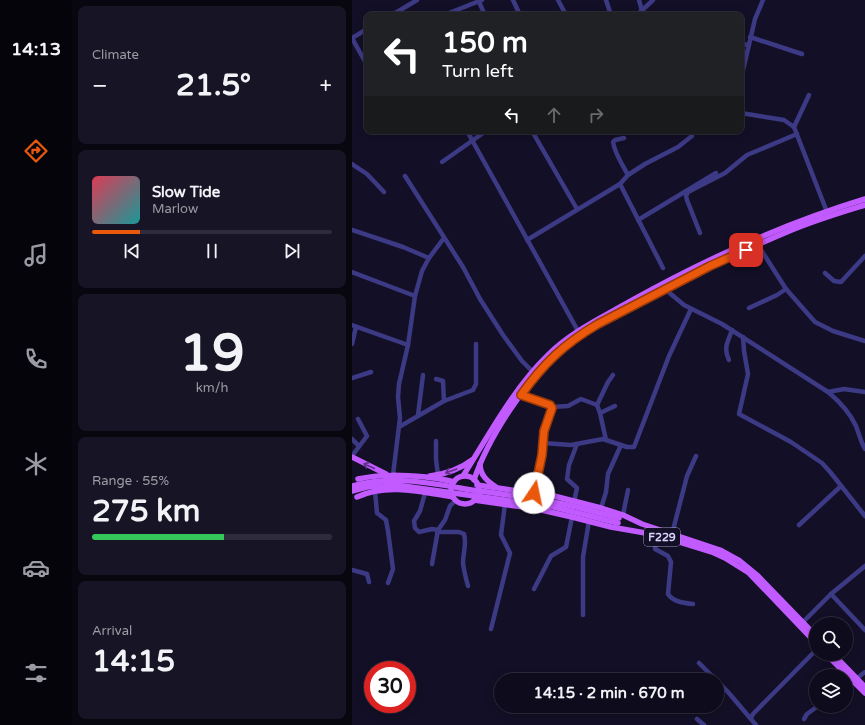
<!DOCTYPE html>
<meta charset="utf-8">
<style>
body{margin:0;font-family:"Varela Round",sans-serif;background:#171425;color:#f1f3f6;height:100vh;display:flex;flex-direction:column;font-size:15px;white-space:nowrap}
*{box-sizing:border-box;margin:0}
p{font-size:13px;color:#9b9ba3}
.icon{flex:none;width:22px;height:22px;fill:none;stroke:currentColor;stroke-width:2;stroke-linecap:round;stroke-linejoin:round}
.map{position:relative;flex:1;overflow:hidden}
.sheet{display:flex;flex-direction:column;gap:6px;padding:6px;background:#08060f;width:280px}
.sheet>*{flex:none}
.hud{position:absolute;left:12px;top:12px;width:380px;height:122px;border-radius:8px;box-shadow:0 2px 10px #0003,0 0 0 1px #2e2b3b;background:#202124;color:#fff;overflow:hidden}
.controls{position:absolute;left:457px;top:617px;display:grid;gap:8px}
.controls a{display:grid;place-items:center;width:44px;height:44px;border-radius:50%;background:#0e0b1c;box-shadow:0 2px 10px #0003,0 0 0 1px #2e2b3b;font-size:20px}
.speed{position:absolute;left:12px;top:661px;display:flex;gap:8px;font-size:20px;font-weight:700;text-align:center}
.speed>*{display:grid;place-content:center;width:52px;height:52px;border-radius:50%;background:#0e0b1c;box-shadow:0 2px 10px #0003,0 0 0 1px #2e2b3b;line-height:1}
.speed .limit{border:6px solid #d22;background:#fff;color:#111}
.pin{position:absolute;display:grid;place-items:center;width:34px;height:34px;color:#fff;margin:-17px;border-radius:8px;box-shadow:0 2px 6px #0006}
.me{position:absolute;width:44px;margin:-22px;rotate:11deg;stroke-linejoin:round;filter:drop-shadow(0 0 3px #0008)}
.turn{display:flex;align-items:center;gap:14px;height:84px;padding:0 12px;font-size:18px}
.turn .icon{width:52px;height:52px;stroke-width:2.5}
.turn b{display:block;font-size:28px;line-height:34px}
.lanes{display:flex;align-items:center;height:38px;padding:0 12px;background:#0003;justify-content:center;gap:20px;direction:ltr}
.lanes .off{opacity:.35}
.big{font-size:30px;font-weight:700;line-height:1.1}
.sheet .card{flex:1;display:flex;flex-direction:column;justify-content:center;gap:6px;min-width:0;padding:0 14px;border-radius:8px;background:#171425}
.sheet .dial{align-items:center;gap:0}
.dial b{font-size:52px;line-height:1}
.song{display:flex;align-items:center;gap:12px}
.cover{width:48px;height:48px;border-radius:6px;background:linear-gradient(135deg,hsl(350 70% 55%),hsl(180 70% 35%))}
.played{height:4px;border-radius:2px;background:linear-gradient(90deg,#ea580c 20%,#2e2b3b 20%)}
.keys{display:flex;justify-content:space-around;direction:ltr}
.heat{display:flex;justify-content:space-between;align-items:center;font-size:22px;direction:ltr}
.charge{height:6px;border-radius:3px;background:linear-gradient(90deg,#34c759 55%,#2e2b3b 0)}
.trip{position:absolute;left:142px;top:673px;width:230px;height:40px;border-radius:20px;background:#0e0b1c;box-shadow:0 2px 10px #0003,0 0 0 1px #2e2b3b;font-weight:700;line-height:40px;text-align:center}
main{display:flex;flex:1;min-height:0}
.menu{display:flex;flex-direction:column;width:72px;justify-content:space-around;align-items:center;background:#06040b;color:#9b9ba3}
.menu .icon{width:28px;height:28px}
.menu .current{color:#ea580c}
.menu b{font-size:18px;color:#f1f3f6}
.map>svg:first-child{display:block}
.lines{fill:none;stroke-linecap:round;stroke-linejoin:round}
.minor{stroke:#3d3a85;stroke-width:4.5}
.major{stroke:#c25bff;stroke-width:5.5}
.major-bridge{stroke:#c25bff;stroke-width:5.5}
.oneway{stroke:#623188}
.route-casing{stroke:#983908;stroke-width:10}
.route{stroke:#ea580c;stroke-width:7}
.labels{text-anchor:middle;stroke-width:4;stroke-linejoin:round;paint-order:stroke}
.shield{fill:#130f26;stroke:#9e99be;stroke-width:1}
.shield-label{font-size:11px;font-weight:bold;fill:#d9d4ff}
</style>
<main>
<nav class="menu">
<b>14:13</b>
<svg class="icon current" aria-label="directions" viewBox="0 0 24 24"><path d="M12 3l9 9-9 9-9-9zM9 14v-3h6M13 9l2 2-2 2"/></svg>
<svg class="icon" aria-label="music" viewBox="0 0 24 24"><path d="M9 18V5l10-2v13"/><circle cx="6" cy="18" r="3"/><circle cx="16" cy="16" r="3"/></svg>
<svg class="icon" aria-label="phone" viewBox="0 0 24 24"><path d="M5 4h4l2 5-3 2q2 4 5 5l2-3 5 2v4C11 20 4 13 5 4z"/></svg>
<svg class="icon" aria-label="climate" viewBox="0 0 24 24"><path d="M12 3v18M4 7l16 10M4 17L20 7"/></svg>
<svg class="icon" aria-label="car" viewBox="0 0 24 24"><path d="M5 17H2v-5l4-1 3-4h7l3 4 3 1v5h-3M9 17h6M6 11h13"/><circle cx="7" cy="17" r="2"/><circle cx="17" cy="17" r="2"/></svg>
<svg class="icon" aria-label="filters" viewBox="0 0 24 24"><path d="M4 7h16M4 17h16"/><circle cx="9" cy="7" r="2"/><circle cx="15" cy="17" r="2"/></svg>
</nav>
<section class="sheet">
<div class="card"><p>Climate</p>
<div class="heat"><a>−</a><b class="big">21.5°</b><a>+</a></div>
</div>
<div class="card">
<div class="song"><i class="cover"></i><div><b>Slow Tide</b><p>Marlow</p></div></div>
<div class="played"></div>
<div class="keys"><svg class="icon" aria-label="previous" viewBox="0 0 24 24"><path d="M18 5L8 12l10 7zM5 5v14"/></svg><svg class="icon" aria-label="pause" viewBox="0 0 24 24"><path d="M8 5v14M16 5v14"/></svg><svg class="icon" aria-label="next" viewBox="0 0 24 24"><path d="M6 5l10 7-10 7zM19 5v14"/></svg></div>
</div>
<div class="card dial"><b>19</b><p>km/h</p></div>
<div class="card"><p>Range · 55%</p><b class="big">275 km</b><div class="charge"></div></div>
<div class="card"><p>Arrival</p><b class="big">14:15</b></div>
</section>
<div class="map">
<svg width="513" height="725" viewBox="0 0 513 725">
<rect width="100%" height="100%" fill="#130f26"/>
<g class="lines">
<g class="minor">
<path d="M161 0 168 15"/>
<path d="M206 0 214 15"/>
<path d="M254 0 259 15"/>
<path d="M287 0 290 11"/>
<path d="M127 2 133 15"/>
<path d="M40 15 65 0"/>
<path d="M92 15 130 0"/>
<path d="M285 15 301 0"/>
<path d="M398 37 450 54"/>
<path d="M0 38 15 65"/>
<path d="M0 38 15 29"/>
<path d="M389 44 397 45"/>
<path d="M389 79 403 19 411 0"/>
<path d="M389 113 432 120 442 127 475 212"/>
<path d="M442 127 457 95"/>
<path d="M115 131 226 331"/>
<path d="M180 131 225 209"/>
<path d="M272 138 263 140 261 142C263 154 270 164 276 175"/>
<path d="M90 162 134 131"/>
<path d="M0 164 15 174 32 192"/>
<path d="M53 176 111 267 128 299 151 335 170 361 183 374"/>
<path d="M268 184 311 268"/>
<path d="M286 220 364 173"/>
<path d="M0 230 51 247 77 258"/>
<path d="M348 233 335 200 334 196 336 192 373 173 395 155 445 134"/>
<path d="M175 240 268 184 276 175 293 164 326 147 340 136"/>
<path d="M406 245 434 289 463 322 481 331 513 341"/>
<path d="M0 272 63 296"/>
<path d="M473 273 482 281 489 282 513 256"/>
<path d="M314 290 332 305 370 324 476 392C487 401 498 413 504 426 507 434 509 442 513 449"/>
<path d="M397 308 425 295 434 289"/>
<path d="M0 325 56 345"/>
<path d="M391 337 392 351 396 374 387 414 439 442 470 463 479 473 513 516"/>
<path d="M0 344 4 327"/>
<path d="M377 360C371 347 376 342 380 330"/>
<path d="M0 378 19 372"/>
<path d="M84 379 91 381 92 401"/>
<path d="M476 392 492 389 513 392"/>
<path d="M169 395 200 407 216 406 229 399 245 405 248 413 254 440"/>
<path d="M245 405 256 382 261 375"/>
<path d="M248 413 263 406"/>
<path d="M66 415 71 375"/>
<path d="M47 427 92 401 121 390 124 384V344"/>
<path d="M0 439 7 446"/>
<path d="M84 441V459L86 475"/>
<path d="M191 443 219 445 251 439 275 447H282L317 356 339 309"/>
<path d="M0 456 15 436 6 419"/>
<path d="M41 475 48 418 46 397 47 384 56 345 63 296 70 271 77 258 92 238"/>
<path d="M23 491 25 513 34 520 36 531 41 569 36 583"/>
<path d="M73 493 68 511 62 521 63 528 67 532 80 529 86 530"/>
<path d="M182 493 190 455 192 431 200 407"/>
<path d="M222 502 225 488 215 479 217 465 225 444"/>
<path d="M249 508 254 492 256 474 269 445"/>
<path d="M271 515 276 490"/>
<path d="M447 525 489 486"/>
<path d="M85 532H107L112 534C115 544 111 552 111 563 112 571 114 579 116 586"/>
<path d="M320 534 335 476 344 456"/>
<path d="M305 535 303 549 316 556 319 562 316 594C321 602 332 603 341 604"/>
<path d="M80 564 86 530 93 520 98 506 104 500"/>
<path d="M0 570 15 574 17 582"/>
<path d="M182 589 199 556 214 547 220 517"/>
<path d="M479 594 513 630"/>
<path d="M231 615V557L237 521"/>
<path d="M451 622 479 594 513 566"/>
<path d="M139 629 158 553 149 535 153 504"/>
<path d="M347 663 376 692 404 725"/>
<path d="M505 678 513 672"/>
<path d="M494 687 500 681"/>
<path d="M399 718 401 714 464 650"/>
<path d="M345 719 352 725"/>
<path d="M452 719 455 714 466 706"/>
</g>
<g class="major">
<path d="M0 457 34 474"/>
<path d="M128 464C128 475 135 481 144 487"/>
<path d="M78 476C94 474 107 470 120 460"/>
<path d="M111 476C137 435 161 389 196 355 219 332 249 318 277 302 352 260 431 224 513 199"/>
<circle cx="113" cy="490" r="14"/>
<path d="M6 479C29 474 50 475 74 477 83 478 93 479 102 482"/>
<path d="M122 480C136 438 173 382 206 352 218 341 232 332 246 323 309 292 370 259 435 232 460 221 487 213 513 205"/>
<path d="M125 485 202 496 249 508 271 515 290 524 368 550 388 561 405 575 464 636"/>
<path d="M5 497C35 483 70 492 101 497"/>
<path d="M122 500 185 509 220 517 259 527 305 535 360 552 373 558 397 573 464 643"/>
<path d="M474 654 513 693"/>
<path d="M481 654 513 687"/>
</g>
<g class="major-bridge">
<path d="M0 486C43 475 78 483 120 490 151 494 181 498 211 504 229 508 248 513 267 518"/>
<path d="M0 491 15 487 44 485 202 507 266 523"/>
</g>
</g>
<defs><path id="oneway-shaft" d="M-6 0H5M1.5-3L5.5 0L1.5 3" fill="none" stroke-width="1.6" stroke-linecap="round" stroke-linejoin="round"/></defs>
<g class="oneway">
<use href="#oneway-shaft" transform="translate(17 466) rotate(-156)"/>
<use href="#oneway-shaft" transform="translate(99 471) rotate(160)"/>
</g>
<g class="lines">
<g class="route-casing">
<path id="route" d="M182 493 190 455 192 431 200 408 198 405 169 395C192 363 212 344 246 324L358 266 394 250"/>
</g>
<use href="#route" class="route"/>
</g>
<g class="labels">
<rect class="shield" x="292" y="528" width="36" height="18" rx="3"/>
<g class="shield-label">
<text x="310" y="541">F229</text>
</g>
</g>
</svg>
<div class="controls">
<a><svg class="icon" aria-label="search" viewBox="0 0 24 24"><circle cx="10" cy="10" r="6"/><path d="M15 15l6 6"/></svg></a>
<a><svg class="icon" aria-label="layers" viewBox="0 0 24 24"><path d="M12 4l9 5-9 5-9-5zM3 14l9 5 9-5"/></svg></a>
</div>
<div class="speed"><div class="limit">30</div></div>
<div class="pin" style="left:394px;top:250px;background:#d93025"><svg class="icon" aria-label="arrive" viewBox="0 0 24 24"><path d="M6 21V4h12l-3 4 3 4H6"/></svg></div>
<svg class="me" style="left:182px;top:493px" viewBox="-20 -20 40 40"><circle r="19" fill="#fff"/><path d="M0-13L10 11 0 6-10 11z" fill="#ea580c"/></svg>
<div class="trip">14:15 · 2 min · 670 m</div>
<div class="hud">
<div class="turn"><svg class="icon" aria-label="left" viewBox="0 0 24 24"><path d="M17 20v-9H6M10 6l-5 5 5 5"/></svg><div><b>150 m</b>Turn left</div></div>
<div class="lanes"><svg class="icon" aria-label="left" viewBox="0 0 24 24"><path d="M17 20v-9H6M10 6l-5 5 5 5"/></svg><svg class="icon off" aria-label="ahead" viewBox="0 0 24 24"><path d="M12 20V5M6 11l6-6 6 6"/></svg><svg class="icon off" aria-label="right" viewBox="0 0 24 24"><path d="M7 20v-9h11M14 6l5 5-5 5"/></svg></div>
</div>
</div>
</main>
